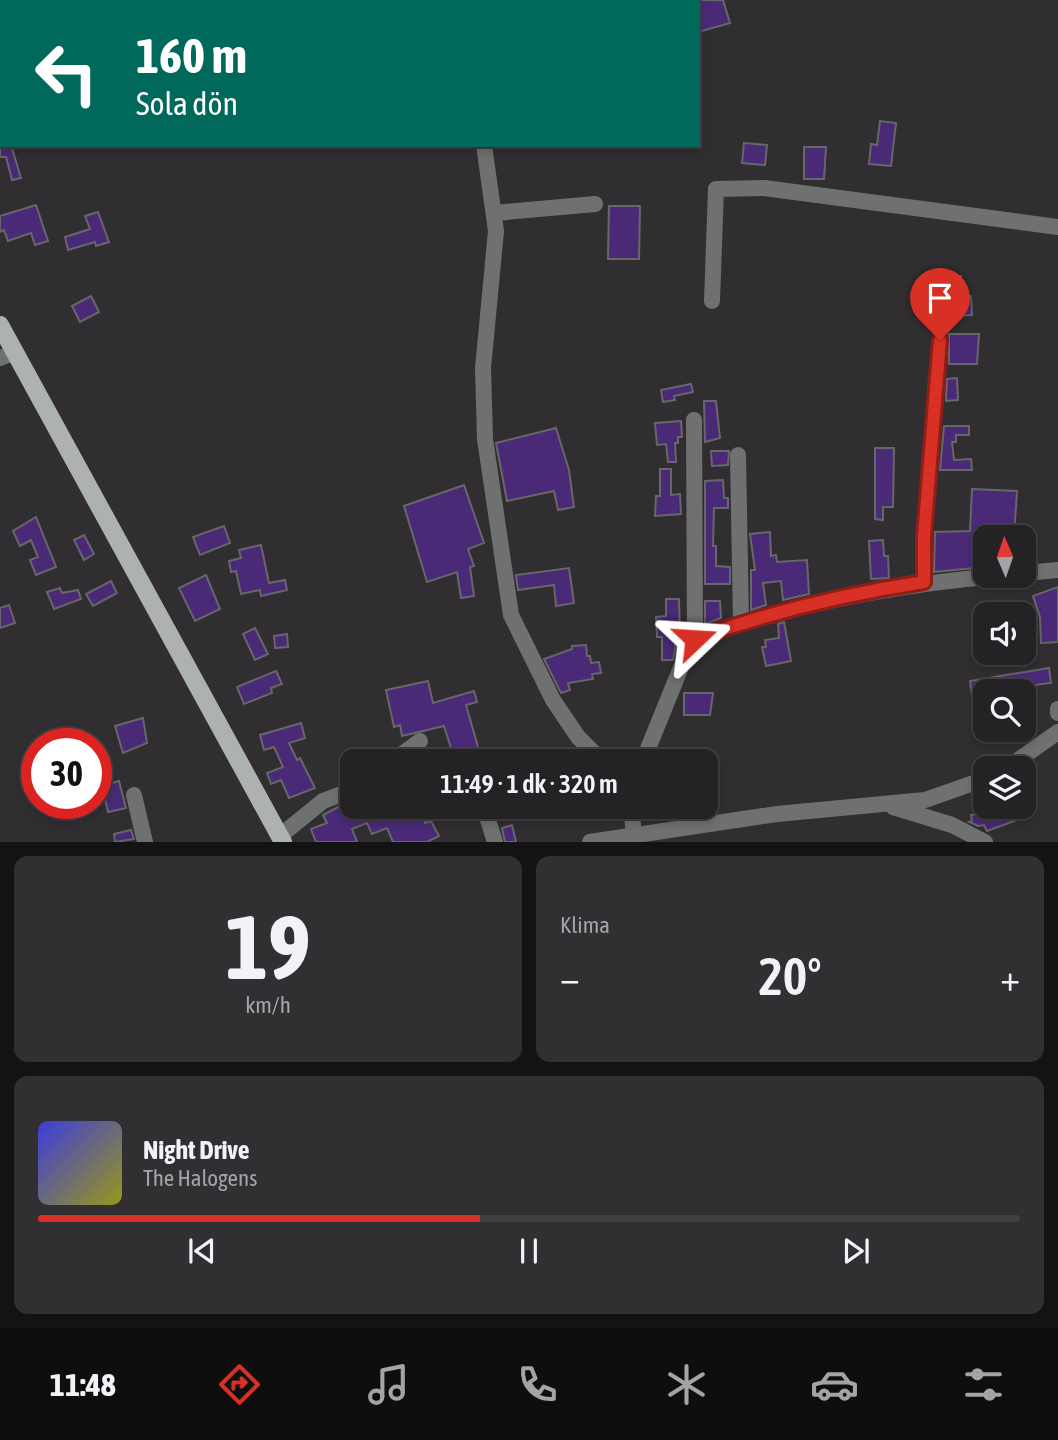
<!DOCTYPE html>
<html lang="tr">
<meta charset="utf-8">
<style>
body{margin:0;font-family:"Asap Condensed",sans-serif;background:#312f32;color:#f1f3f6;height:100vh;display:flex;flex-direction:column;font-size:26px;white-space:nowrap}
*{box-sizing:border-box;margin:0}
p{font-size:23px;color:#a3a4a7}
.icon{flex:none;width:38px;height:38px;fill:none;stroke:currentColor;stroke-width:2;stroke-linecap:round;stroke-linejoin:round}
.map{position:relative;height:842px;overflow:hidden}
.drawer{display:flex;flex-direction:column;gap:14px;padding:14px;background:#141314;flex:1}
.drawer>*{flex:none}
.top-card{position:absolute;left:0px;top:0px;width:700px;height:147px;box-shadow:0 4px 10px #0003,0 0 0 2px #423f42;background:#00695c;color:#fff;overflow:hidden}
.needle{width:46px;rotate:358deg}
.fabs{position:absolute;left:973px;top:525px;display:grid;gap:14px}
.fabs a{display:grid;place-items:center;width:63px;height:63px;border-radius:14px;background:#252225;box-shadow:0 4px 10px #0003,0 0 0 2px #423f42;font-size:35px}
.speed{position:absolute;left:21px;top:728px;display:flex;gap:14px;font-size:35px;font-weight:700;text-align:center}
.speed>*{display:grid;place-content:center;width:91px;height:91px;border-radius:50%;background:#252225;box-shadow:0 4px 10px #0003,0 0 0 2px #423f42;line-height:1}
.speed .limit{border:10px solid #d22;background:#fff;color:#111}
.pin{position:absolute;display:grid;place-items:center;width:60px;height:60px;color:#fff;margin:-72px -30px;border-radius:50% 50% 50% 0;rotate:-45deg;box-shadow:0 0 7px #0007}
.pin .icon{rotate:45deg}
.me{position:absolute;width:77px;margin:-38px;rotate:70deg;stroke-linejoin:round;filter:drop-shadow(0 0 5px #0008)}
.turn{display:flex;align-items:center;gap:24px;height:147px;padding:0 21px;font-size:32px}
.turn .icon{width:91px;height:91px;stroke-width:2.5}
.turn b{display:block;font-size:49px;line-height:60px}
.big{font-size:52px;font-weight:600;line-height:1.1}
.drawer .card{flex:1;display:flex;flex-direction:column;justify-content:center;gap:10px;min-width:0;padding:0 24px;border-radius:14px;background:#312f32}
.drawer .dial{align-items:center;gap:0}
.dial b{font-size:91px;line-height:1}
.song{display:flex;align-items:center;gap:21px}
.cover{width:84px;height:84px;border-radius:10px;background:linear-gradient(135deg,hsl(240 70% 55%),hsl(60 70% 35%))}
.played{height:7px;border-radius:4px;background:linear-gradient(90deg,#d93025 45%,#423f42 45%)}
.keys{display:flex;justify-content:space-around;direction:ltr}
.heat{display:flex;justify-content:space-between;align-items:center;font-size:38px;direction:ltr}
.drawer .tiles{flex:1;display:grid;gap:14px;grid-template-columns:1fr 1fr}
.card:last-child{grid-column:span 2}
.trip{position:absolute;left:340px;top:749px;width:378px;height:70px;border-radius:14px;background:#252225;box-shadow:0 4px 10px #0003,0 0 0 2px #423f42;font-weight:600;line-height:70px;text-align:center}
.menu{display:flex;height:112px;justify-content:space-around;align-items:center;background:#0f0e0f;color:#a3a4a7}
.menu .icon{width:49px;height:49px}
.menu .current{color:#d93025}
.menu b{font-size:32px;color:#f1f3f6}
.map>svg:first-child{display:block}
.building{fill:#4a2a77;stroke:#67666a;stroke-width:2}
.lines{fill:none;stroke-linecap:round;stroke-linejoin:round}
.minor{stroke:#6f7170;stroke-width:16}
.major{stroke:#aeb2af;stroke-width:18}
.route-casing{stroke:#8d1f18;stroke-width:18}
.route{stroke:#d93025;stroke-width:12}
</style>
<div class="map">
<svg width="1058" height="842" viewBox="0 0 1058 842">
<rect width="100%" height="100%" fill="#312e31"/>
<g class="building">
<path d="M698 0H723L730 23 698 32Z"/>
<path d="M880 121 896 123 891 166 869 164 871 144 877 145Z"/>
<path d="M744 143 767 145 765 165 742 163Z"/>
<path d="M11 145 21 178 12 180 6 157H0V147Z"/>
<path d="M804 147H826L824 179H804Z"/>
<path d="M36 205 48 241 35 245 31 233 8 241 4 230 0 232V216Z"/>
<path d="M609 206H640L639 259H608Z"/>
<path d="M98 212 109 242 96 246 95 242 68 250 65 237 90 229 85 216Z"/>
<path d="M942 276H961L962 296H971L972 315 944 316Z"/>
<path d="M91 296 99 312 80 322 72 306Z"/>
<path d="M949 334H979L977 364H949Z"/>
<path d="M957 378 958 400 946 401 947 379Z"/>
<path d="M691 384 693 392 674 396 675 400 663 402 661 390Z"/>
<path d="M704 401H716L720 438 705 442Z"/>
<path d="M681 421 682 437H678V443H675L676 462H668L666 444 657 445 655 423Z"/>
<path d="M944 426H969V435H956V442H952L954 460 971 459 972 470H940Z"/>
<path d="M556 428 569 470 574 507 558 510 554 491 507 501 496 443Z"/>
<path d="M875 448H894L893 507H883V520L875 519Z"/>
<path d="M711 451H729L728 465 712 466Z"/>
<path d="M660 469H671V495L680 494 681 514 655 516 656 496H660Z"/>
<path d="M723 480 724 498H728V508H714L713 546H716V566L730 567V584H705V481Z"/>
<path d="M464 485 484 543 468 549 474 566 470 567 474 596 461 598 457 572 427 582 404 506Z"/>
<path d="M972 489 1017 491 1014 537H985V567L934 572 935 532 970 531Z"/>
<path d="M36 517 56 567 36 575 30 560 38 557 31 540 20 546 13 531Z"/>
<path d="M224 526 230 543 200 555 193 537Z"/>
<path d="M770 532 771 556 776 555 777 562 807 560 809 594 783 600 781 581 763 583 766 605 751 610V570H755L750 534Z"/>
<path d="M84 535 94 554 84 560 74 540Z"/>
<path d="M883 540 884 556H888L889 578 871 579 869 541Z"/>
<path d="M261 545 269 583 285 580 287 590 261 596 260 590 241 594 236 571 231 572 229 561 241 558 239 550Z"/>
<path d="M569 568 574 603 556 606 554 585 518 590 516 575Z"/>
<path d="M206 575 220 609 195 621 179 588Z"/>
<path d="M111 581 117 593 93 606 86 594Z"/>
<path d="M1058 587V642L1041 643 1040 617 1033 596Z"/>
<path d="M60 588 62 593 78 590 81 599 54 609 47 592Z"/>
<path d="M666 599H679L680 636H677L673 660H662V637H657L656 617 666 616Z"/>
<path d="M705 601H720L721 618 705 624Z"/>
<path d="M9 605 15 623 0 628V608Z"/>
<path d="M784 622 791 661 766 666 762 647H766L765 640 779 638 778 624Z"/>
<path d="M255 628 268 654 255 660 243 634Z"/>
<path d="M287 634 288 647 275 648 274 636Z"/>
<path d="M586 645 587 656H590L591 663 599 662 601 673 592 674 593 679 568 683 570 690 561 693 544 659 572 649V646Z"/>
<path d="M1049 668 1051 683 985 691V701L973 703 970 681Z"/>
<path d="M276 671 282 684 271 688 272 693 244 704 237 687Z"/>
<path d="M428 681 433 703 474 691 477 702 466 705 482 761H455L444 726 402 736 400 725 394 727 386 690Z"/>
<path d="M684 693H713L710 715H684Z"/>
<path d="M143 718 147 743 123 753 115 726Z"/>
<path d="M301 723 305 738 289 743 297 760 300 758 315 788 289 798 281 780 271 784 267 773 283 767 274 747 264 750 260 735Z"/>
<path d="M119 781 126 808 108 812 102 786Z"/>
<path d="M340 806 344 815 349 813 350 816 373 807H426L425 823 431 821 439 836 427 842H393L387 828 372 834 367 823 352 829 357 842H316L311 829 327 823 323 815Z"/>
<path d="M1010 807H1021L1025 817 987 831 984 825 978 826 969 822 972 821 971 815 980 813 981 818Z"/>
<path d="M512 825 516 842H505L502 828Z"/>
<path d="M131 830 134 839 115 842 114 834Z"/>
</g>
<g class="lines">
<g class="minor">
<path d="M462 0V2"/>
<path d="M484 145 496 231 483 368 485 439 511 615 553 700 578 737 602 761"/>
<path d="M495 213 595 204"/>
<path d="M712 301 716 189 764 188 1058 227"/>
<path d="M0 358 15 352"/>
<path d="M738 455 741 622"/>
<path d="M1024 573 1058 570"/>
<path d="M924 582V536L940 340"/>
<path d="M695 638C794 604 893 585 997 576"/>
<path d="M1058 709V713"/>
<path d="M393 761 420 741"/>
<path d="M643 761 686 655 695 638 694 420"/>
<path d="M1007 768 1058 732"/>
<path d="M134 795 145 842"/>
<path d="M484 807 495 842"/>
<path d="M631 807 634 835"/>
<path d="M893 807 952 825 985 842"/>
<path d="M280 836 323 801 352 790"/>
<path d="M590 842 777 814 925 800 985 779"/>
</g>
<path class="major" d="M0 325 283 842"/>
</g>
<g class="lines">
<g class="route-casing">
<path id="route" d="M695 639C770 612 846 594 924 582V536L940 340"/>
</g>
<use href="#route" class="route"/>
</g>
</svg>
<div class="fabs">
<a><svg class="needle" viewBox="-14 -14 28 28"><path d="M0-13l5 13h-10z" fill="#e53935"/><path d="M0 13l5-13h-10z" fill="#a3a4a7"/></svg></a>
<a><svg class="icon" aria-label="sound" viewBox="0 0 24 24"><path d="M4 9h4l5-4v14l-5-4H4zM17 9q2 3 0 6"/></svg></a>
<a><svg class="icon" aria-label="search" viewBox="0 0 24 24"><circle cx="10" cy="10" r="6"/><path d="M15 15l6 6"/></svg></a>
<a><svg class="icon" aria-label="layers" viewBox="0 0 24 24"><path d="M12 4l9 5-9 5-9-5zM3 14l9 5 9-5"/></svg></a>
</div>
<div class="speed"><div class="limit">30</div></div>
<div class="pin" style="left:940px;top:340px;background:#d93025"><svg class="icon" aria-label="arrive" viewBox="0 0 24 24"><path d="M6 21V4h12l-3 4 3 4H6"/></svg></div>
<svg class="me" style="left:695px;top:639px" viewBox="-20 -20 40 40"><path d="M0-17L14 15 0 8-14 15z" fill="#d93025" stroke="#fff" stroke-width="4"/></svg>
<div class="trip">11:49 · 1 dk · 320 m</div>
<div class="top-card">
<div class="turn"><svg class="icon" aria-label="left" viewBox="0 0 24 24"><path d="M17 20v-9H6M10 6l-5 5 5 5"/></svg><div><b>160 m</b>Sola dön</div></div>
</div>
</div>
<section class="drawer">
<div class="tiles">
<div class="card dial"><b>19</b><p>km/h</p></div>
<div class="card"><p>Klima</p>
<div class="heat"><a>−</a><b class="big">20°</b><a>+</a></div>
</div>
<div class="card">
<div class="song"><i class="cover"></i><div><b>Night Drive</b><p>The Halogens</p></div></div>
<div class="played"></div>
<div class="keys"><svg class="icon" aria-label="previous" viewBox="0 0 24 24"><path d="M18 5L8 12l10 7zM5 5v14"/></svg><svg class="icon" aria-label="pause" viewBox="0 0 24 24"><path d="M8 5v14M16 5v14"/></svg><svg class="icon" aria-label="next" viewBox="0 0 24 24"><path d="M6 5l10 7-10 7zM19 5v14"/></svg></div>
</div>
</div>
</section>
<nav class="menu">
<b>11:48</b>
<svg class="icon current" aria-label="directions" viewBox="0 0 24 24"><path d="M12 3l9 9-9 9-9-9zM9 14v-3h6M13 9l2 2-2 2"/></svg>
<svg class="icon" aria-label="music" viewBox="0 0 24 24"><path d="M9 18V5l10-2v13"/><circle cx="6" cy="18" r="3"/><circle cx="16" cy="16" r="3"/></svg>
<svg class="icon" aria-label="phone" viewBox="0 0 24 24"><path d="M5 4h4l2 5-3 2q2 4 5 5l2-3 5 2v4C11 20 4 13 5 4z"/></svg>
<svg class="icon" aria-label="climate" viewBox="0 0 24 24"><path d="M12 3v18M4 7l16 10M4 17L20 7"/></svg>
<svg class="icon" aria-label="car" viewBox="0 0 24 24"><path d="M5 17H2v-5l4-1 3-4h7l3 4 3 1v5h-3M9 17h6M6 11h13"/><circle cx="7" cy="17" r="2"/><circle cx="17" cy="17" r="2"/></svg>
<svg class="icon" aria-label="filters" viewBox="0 0 24 24"><path d="M4 7h16M4 17h16"/><circle cx="9" cy="7" r="2"/><circle cx="15" cy="17" r="2"/></svg>
</nav>
